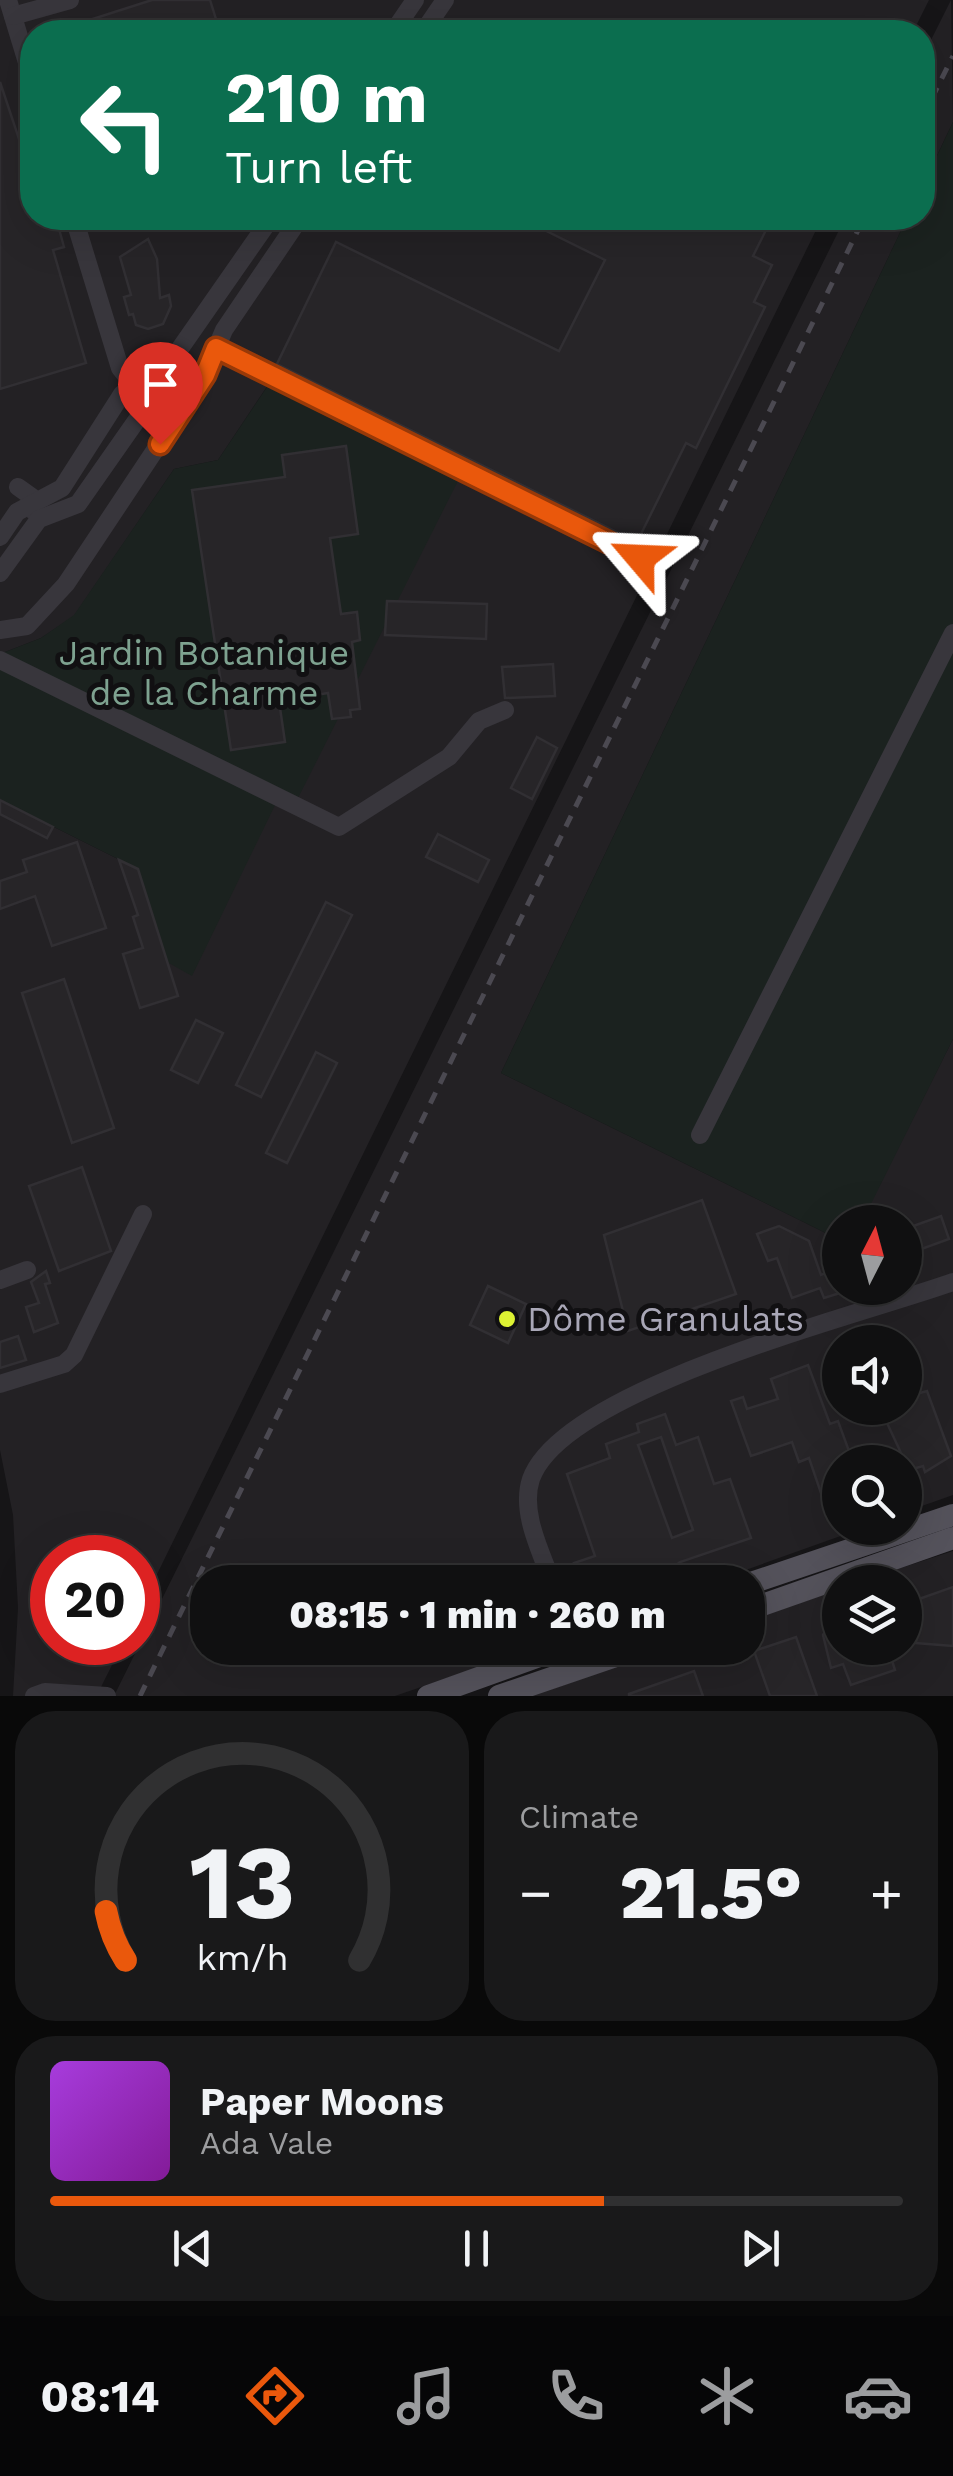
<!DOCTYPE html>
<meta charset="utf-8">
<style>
body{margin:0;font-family:"Work Sans",sans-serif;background:#19191a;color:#f1f3f6;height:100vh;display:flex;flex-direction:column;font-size:38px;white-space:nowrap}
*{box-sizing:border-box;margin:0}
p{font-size:32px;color:#9c9d9f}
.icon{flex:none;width:55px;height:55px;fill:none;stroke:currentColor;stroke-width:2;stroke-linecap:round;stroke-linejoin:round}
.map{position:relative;height:1696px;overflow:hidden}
.panel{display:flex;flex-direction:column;gap:15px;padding:15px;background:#090909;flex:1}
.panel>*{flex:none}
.top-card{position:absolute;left:20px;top:20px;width:915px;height:210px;border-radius:40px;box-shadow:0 10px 40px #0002,0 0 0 2px #303031;background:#0b6e4f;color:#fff;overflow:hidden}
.needle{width:65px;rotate:6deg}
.fabs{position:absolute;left:822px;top:1205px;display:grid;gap:20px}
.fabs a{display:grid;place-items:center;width:100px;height:100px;border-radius:50%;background:#101011;box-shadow:0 10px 40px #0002,0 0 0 2px #303031;font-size:50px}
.speed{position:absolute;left:30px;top:1535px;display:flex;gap:20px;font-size:50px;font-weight:700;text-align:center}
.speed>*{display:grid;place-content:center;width:130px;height:130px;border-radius:50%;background:#101011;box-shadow:0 10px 40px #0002,0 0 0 2px #303031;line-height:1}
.speed .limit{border:15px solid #d22;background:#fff;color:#111}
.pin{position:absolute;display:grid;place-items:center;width:85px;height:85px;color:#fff;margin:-102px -42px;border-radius:50% 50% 50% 0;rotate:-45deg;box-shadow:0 0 10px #0007}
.pin .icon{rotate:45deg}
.me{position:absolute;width:110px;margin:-55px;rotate:296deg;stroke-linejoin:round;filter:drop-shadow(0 0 8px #0008)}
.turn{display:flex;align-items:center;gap:35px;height:210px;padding:0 40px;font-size:45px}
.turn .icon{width:130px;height:130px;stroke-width:2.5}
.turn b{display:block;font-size:70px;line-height:85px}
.big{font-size:75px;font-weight:800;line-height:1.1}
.panel .tile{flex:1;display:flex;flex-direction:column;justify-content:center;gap:15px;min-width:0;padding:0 35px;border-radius:40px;background:#19191a}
.panel .dial{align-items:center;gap:0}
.dial svg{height:260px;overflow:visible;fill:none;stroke:#303031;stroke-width:7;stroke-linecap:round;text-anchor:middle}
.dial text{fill:#f1f3f6;stroke:none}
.song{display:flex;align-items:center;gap:30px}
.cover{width:120px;height:120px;border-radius:15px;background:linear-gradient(135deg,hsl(280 70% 55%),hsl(290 70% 35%))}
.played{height:10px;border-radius:5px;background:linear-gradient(90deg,#ea580c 65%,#303031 65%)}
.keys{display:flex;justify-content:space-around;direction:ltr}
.heat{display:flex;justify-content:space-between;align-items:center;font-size:55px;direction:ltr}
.panel .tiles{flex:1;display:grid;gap:15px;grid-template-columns:1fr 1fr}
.tile:last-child{grid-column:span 2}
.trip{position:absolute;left:190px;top:1565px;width:575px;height:100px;border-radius:40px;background:#101011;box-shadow:0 10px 40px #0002,0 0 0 2px #303031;font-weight:800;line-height:100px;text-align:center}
.tab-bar{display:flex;height:160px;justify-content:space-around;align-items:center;background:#060607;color:#9c9d9f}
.tab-bar .icon{width:70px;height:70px}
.tab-bar .current{color:#ea580c}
.tab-bar b{font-size:45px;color:#f1f3f6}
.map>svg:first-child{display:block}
.built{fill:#232124;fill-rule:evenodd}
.green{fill:#1b221f}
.building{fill:#272528;stroke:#312f33;stroke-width:2.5;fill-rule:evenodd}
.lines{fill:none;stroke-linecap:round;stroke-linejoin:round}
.minor{stroke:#38363c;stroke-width:18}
.major{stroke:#54525b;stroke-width:22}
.rail{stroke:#4b4951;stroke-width:5;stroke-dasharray:12 10;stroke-linecap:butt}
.route-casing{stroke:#983908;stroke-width:25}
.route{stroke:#ea580c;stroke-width:18}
.poi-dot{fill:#ddf233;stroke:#111012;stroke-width:4}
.labels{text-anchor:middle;stroke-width:10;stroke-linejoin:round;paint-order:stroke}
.park-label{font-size:35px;fill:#7ea290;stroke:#111012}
.poi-label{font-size:35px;fill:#a9a7b7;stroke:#111012;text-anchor:start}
</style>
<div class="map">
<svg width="953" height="1696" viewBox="0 0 953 1696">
<rect width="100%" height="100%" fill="#161517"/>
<g class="built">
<path d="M0 0H929L913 32H32V218H822L138 1613V1558H52V1642L123 1643 98 1693 34 1696H13L18 1608 13 1515 0 1450V800L138 869 167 962 268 385 218 460 174 469 74 616 41 638 0 654Z"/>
<path d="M951 0 953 122 923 185 922 58Z"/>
<path d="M845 218H907L501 1073 840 1240V1288H905V1222H861L953 1039V1495L905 1512V1462H840V1528H863L712 1582H208V1648H534L395 1696H114ZM840 1342H905V1408H840Z"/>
<path d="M953 1551V1696H532L670 1648H748V1621L840 1589V1648H905V1582H858Z"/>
</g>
<g class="green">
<path d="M953 122V1039L867 1212 861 1222H840V1240L501 1073 907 218H922L923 185Z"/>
<path d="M269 384 459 479 294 806 278 799 192 976 167 962 138 869 0 800V654L41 638 74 615 174 469 218 460Z"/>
</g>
<g class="building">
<path d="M152 0H210L220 32H52Z"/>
<path d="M0 82 29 169 32 167V218H56L64 247 53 250 86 363 0 389Z"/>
<path d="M520 218H772L753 256 772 265 754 302 765 307 696 448 686 443 637 542 277 364 336 242 559 351 605 260Z"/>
<path d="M148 239 157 259 160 298 169 295 171 306 163 324 148 329 136 325 133 314 129 315 124 297 131 295 120 257Z"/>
<path d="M346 446 358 534 330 538 341 614 357 612 360 640 352 642 360 709 350 710 351 717 332 719 328 693 279 701 285 742 231 750 192 490 285 477 282 455Z"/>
<path d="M387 601 487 604 486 639 385 635Z"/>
<path d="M553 664 555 696 505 698 502 667Z"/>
<path d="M537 737 557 748 532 799 511 788Z"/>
<path d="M0 800 53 827 47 838 0 814Z"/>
<path d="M438 834 489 860 478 882 426 857Z"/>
<path d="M77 842 106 928 52 946 35 896 0 909V881L27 872 23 860Z"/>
<path d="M119 860 138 869 178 996 140 1008 123 954 143 948 133 917 138 915Z"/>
<path d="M326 902 352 915 261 1097 236 1085Z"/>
<path d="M64 979 114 1128 72 1143 22 993Z"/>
<path d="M196 1020 223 1033 198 1083 171 1070Z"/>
<path d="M316 1052 337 1063 287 1163 266 1153Z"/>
<path d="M82 1167 111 1251 59 1271 29 1186Z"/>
<path d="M702 1200 736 1294 628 1331 604 1235Z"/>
<path d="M941 1216 949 1239 905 1255V1229Z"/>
<path d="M779 1226 809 1241 821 1275 840 1268V1293L824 1298 820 1288 792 1298 777 1258 768 1261 757 1234Z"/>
<path d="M46 1271 50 1283 45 1284 58 1323 34 1332 26 1307 39 1303 31 1282Z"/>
<path d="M488 1286 526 1304 508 1343 470 1325Z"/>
<path d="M18 1336 26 1360 0 1368V1342Z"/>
<path d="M905 1357 920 1393 927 1391 951 1456 925 1472 923 1466 909 1470 880 1408H905Z"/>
<path d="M808 1365 830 1424 838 1421 853 1462H840V1493L823 1499 809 1458 799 1462 792 1442 751 1456 731 1401 743 1397 747 1409 778 1399 771 1379Z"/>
<path d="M665 1414 676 1445 698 1437 714 1484 730 1479 751 1538 680 1562 667 1572 627 1582H581L574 1563 595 1556 567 1474 610 1458 606 1444 639 1432 637 1424ZM661 1437 693 1530 672 1538 638 1445Z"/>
<path d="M953 1587V1646L916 1643 919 1599Z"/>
<path d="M840 1621V1648H888L895 1670 851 1685 843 1664 831 1668 823 1635 829 1625Z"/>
<path d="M796 1637 817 1696H770L754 1651Z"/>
<path d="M694 1671 703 1696H629V1694Z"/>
</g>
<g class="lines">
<g class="minor">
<path d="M8 0 32 79"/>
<path d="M13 16 70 0"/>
<path d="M393 32 415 0"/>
<path d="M423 32 445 0"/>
<path d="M74 218 120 368 133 384"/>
<path d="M216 348 640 558"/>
<path d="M18 487 32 497V510"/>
<path d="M0 537 17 512 62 488 122 394 179 350 271 218"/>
<path d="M0 573 39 519 78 504 162 384 178 354"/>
<path d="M0 630 27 626 66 584 205 375 224 330 300 218"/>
<path d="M0 660 339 827 449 757 479 721 505 710"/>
<path d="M700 1135 953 633"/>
<path d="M0 1280 27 1270"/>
<path d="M0 1384 64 1364 74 1355 143 1214"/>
<path d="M552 1582C541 1552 520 1512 531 1479 563 1388 861 1315 953 1282"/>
<path d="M34 1696 45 1692 107 1696"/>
</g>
<g class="major">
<path d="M748 1584 953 1515"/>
<path d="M748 1610 953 1538"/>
<path d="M428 1696 562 1648"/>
<path d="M499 1696 639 1648"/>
</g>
<g class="rail">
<path d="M922 118 953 56"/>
<path d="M140 1696 864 218"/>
</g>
</g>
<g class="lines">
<g class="route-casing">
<path id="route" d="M160 444 205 375 216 348 640 558"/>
</g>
<use href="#route" class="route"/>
</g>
<circle class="poi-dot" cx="507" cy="1319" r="10"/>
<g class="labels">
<g class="park-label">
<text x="204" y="665">Jardin Botanique<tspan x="204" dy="40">de la Charme</tspan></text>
</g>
<g class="poi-label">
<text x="527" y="1331">Dôme Granulats</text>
</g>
</g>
</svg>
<div class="fabs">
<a><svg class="needle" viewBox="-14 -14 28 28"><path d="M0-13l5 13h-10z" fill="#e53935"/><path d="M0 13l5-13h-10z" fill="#9c9d9f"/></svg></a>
<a><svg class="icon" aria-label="sound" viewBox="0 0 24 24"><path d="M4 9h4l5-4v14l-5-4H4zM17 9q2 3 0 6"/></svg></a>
<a><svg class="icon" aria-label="search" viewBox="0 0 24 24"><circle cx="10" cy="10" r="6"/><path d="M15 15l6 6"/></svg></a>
<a><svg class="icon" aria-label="layers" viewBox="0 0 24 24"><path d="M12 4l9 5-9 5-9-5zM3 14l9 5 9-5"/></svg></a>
</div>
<div class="speed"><div class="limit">20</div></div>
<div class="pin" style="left:160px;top:444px;background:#d93025"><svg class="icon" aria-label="arrive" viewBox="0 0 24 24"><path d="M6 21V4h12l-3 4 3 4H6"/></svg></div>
<svg class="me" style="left:640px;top:558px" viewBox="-20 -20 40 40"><path d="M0-17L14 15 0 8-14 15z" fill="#ea580c" stroke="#fff" stroke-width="4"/></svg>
<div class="trip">08:15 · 1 min · 260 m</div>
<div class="top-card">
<div class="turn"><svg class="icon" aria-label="left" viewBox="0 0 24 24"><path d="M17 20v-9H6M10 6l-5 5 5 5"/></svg><div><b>210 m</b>Turn left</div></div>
</div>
</div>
<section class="panel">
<div class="tiles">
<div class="tile dial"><svg viewBox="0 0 100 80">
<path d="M14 69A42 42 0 1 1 86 69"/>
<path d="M14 69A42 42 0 0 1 8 54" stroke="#ea580c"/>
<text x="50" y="56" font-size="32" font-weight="700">13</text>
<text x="50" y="72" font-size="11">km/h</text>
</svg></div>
<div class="tile"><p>Climate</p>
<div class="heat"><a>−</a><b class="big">21.5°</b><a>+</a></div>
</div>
<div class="tile">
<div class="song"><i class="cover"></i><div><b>Paper Moons</b><p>Ada Vale</p></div></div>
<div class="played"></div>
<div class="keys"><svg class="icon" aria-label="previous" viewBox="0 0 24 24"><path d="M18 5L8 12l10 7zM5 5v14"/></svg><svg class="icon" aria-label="pause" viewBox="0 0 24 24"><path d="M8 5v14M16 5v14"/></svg><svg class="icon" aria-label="next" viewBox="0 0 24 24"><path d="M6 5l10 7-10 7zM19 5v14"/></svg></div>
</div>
</div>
</section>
<nav class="tab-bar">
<b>08:14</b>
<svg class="icon current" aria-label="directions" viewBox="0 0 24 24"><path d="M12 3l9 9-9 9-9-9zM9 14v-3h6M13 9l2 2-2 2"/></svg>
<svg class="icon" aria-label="music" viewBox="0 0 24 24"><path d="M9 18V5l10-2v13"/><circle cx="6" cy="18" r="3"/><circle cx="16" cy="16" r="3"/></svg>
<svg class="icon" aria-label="phone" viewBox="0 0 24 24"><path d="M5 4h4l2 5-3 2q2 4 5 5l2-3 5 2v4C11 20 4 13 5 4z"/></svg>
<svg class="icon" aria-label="climate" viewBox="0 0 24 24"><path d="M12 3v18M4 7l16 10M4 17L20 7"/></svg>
<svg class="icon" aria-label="car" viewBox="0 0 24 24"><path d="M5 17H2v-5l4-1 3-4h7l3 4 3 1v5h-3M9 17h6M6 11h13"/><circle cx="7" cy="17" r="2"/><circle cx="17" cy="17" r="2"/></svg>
</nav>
